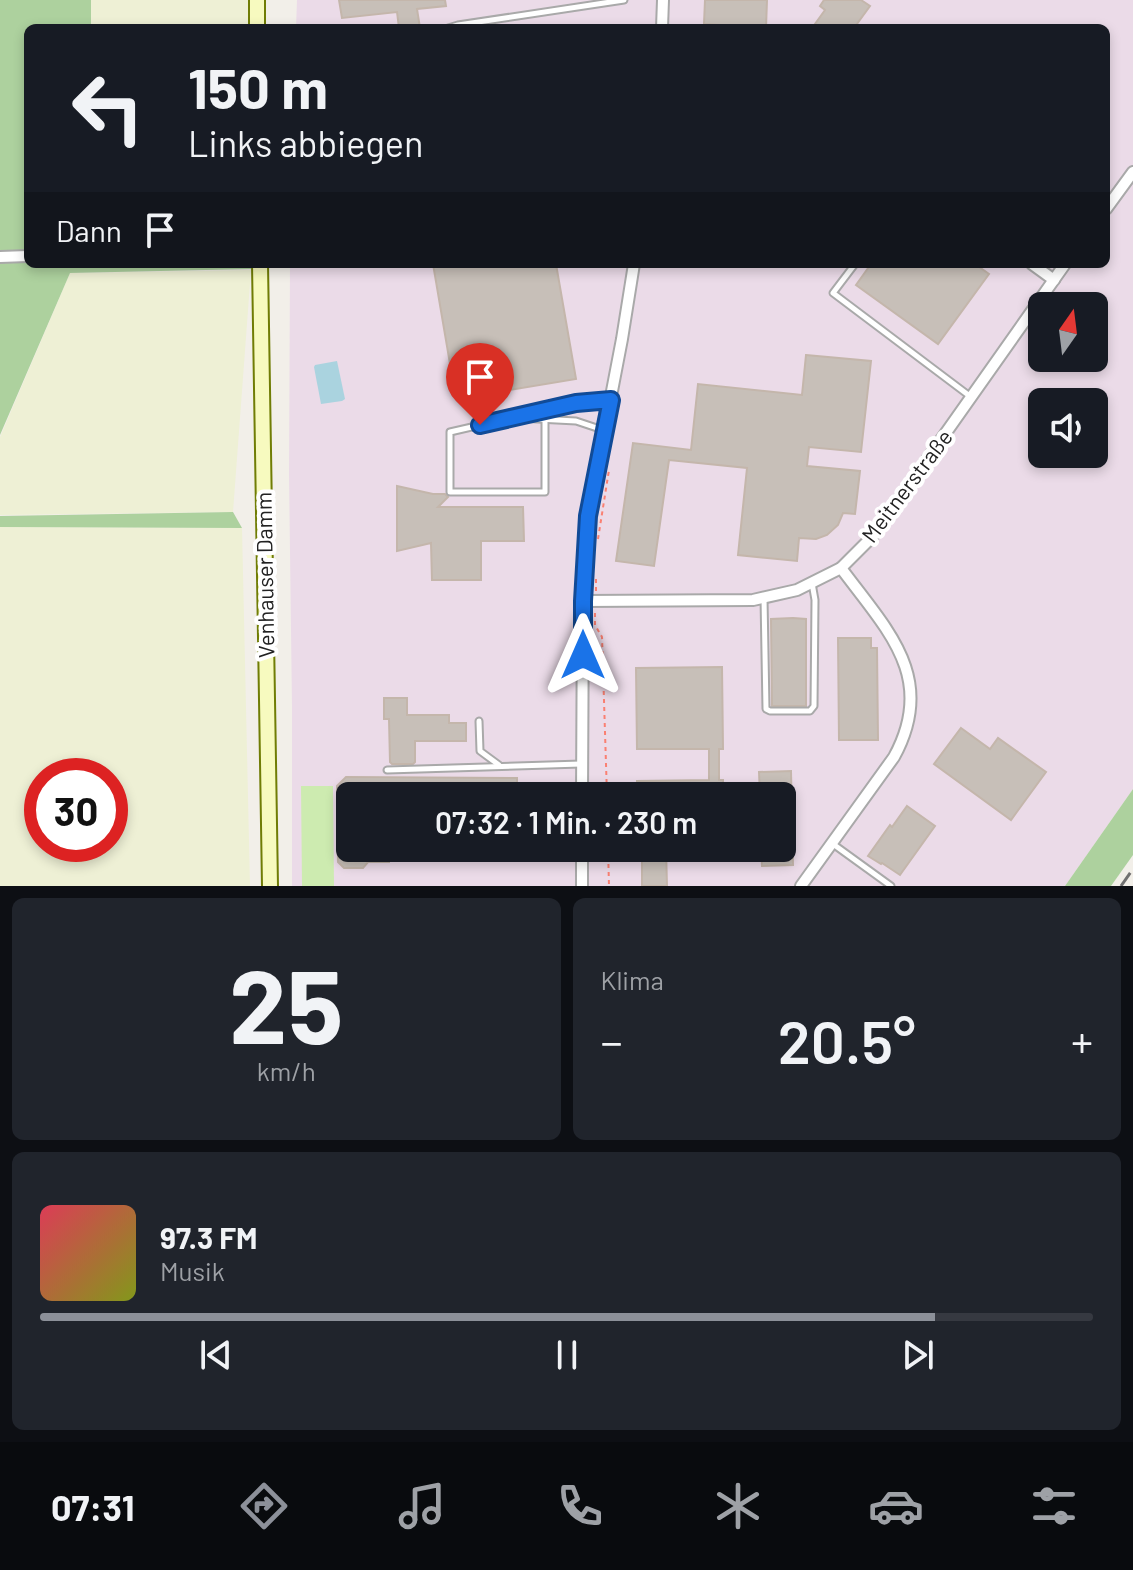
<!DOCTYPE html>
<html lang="de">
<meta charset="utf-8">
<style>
body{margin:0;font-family:Barlow,sans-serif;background:#20242c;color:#f1f3f6;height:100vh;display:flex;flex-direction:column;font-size:30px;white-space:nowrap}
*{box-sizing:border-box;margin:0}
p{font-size:26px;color:#9ea1a6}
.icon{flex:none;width:44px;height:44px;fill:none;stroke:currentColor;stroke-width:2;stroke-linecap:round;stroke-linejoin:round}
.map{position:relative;height:886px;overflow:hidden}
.details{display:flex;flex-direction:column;gap:12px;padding:12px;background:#0d0f14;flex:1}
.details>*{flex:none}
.hud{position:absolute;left:24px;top:24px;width:1086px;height:244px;border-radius:12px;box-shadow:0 4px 12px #0003;background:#171b24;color:#f1f3f6;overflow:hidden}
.needle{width:52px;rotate:14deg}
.fabs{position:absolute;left:1028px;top:292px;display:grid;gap:16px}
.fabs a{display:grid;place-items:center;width:80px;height:80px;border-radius:12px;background:#171b24;box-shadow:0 4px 12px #0003;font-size:40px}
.speed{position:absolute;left:24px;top:758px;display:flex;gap:16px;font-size:40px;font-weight:700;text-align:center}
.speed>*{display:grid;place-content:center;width:104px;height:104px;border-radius:50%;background:#171b24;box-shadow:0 4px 12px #0003;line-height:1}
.speed .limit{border:12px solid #d22;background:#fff;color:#111}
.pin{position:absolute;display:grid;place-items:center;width:68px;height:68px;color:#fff;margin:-82px -34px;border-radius:50% 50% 50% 0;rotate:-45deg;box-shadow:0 0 8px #0007}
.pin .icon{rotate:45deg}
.me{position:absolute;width:88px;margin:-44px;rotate:0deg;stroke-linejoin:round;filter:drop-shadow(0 0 6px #0008)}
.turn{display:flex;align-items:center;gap:28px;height:168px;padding:0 32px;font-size:36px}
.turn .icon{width:104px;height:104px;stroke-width:2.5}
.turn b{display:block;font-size:56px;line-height:68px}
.then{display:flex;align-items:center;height:76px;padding:0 32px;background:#0003;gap:16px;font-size:30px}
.big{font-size:60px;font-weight:600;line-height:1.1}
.details .tile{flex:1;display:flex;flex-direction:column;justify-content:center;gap:12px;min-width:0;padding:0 28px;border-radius:12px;background:#20242c}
.details .dial{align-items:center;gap:0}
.dial b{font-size:104px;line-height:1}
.song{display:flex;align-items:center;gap:24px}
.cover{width:96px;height:96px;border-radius:12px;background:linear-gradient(135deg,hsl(350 70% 55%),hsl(70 70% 35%))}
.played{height:8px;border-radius:4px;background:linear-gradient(90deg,#8c9099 85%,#363941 85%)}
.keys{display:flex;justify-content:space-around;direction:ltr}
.heat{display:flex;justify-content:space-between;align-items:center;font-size:44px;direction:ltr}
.details .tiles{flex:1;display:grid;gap:12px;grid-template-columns:1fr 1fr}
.tile:last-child{grid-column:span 2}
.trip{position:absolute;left:336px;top:782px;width:460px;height:80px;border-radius:12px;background:#171b24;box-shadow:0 4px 12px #0003;font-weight:600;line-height:80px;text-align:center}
.tab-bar{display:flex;height:128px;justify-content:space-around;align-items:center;background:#090b0e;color:#9ea1a6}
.tab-bar .icon{width:56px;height:56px}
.tab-bar .on{color:#8c9099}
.tab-bar b{font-size:36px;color:#f1f3f6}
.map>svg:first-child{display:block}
.industrial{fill:#ebdbe8;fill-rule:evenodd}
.farmland{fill:#eef0d5;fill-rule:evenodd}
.grass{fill:#cdebb0}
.forest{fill:#add19e}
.water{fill:#aad3df}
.building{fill:#c7bfb8;stroke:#c4b6ab;stroke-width:2}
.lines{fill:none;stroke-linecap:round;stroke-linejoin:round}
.lane-casing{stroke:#a9a9a9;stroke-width:9}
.street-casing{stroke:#a9a9a9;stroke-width:14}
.secondary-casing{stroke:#707d05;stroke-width:18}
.path{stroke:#fa8072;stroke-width:2;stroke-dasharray:4 4;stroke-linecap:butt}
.lane{stroke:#fff;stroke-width:5}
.street{stroke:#fff;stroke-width:10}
.secondary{stroke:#f7fabf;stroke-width:14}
.rail{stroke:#707070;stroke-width:3;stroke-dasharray:16 16;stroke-linecap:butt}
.route-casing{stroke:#114b97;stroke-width:20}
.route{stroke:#1a73e8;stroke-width:14}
.labels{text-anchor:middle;stroke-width:8;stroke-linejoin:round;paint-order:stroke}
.street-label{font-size:22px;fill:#222;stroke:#fff}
</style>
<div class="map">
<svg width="1133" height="886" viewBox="0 0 1133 886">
<rect width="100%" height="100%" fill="#f2efe9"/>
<path class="industrial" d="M297 0H1133V789L1065 886H292V707L289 474 290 264H1106V28H296ZM1042 306H1094V358H1042ZM1042 402H1094V454H1042ZM350 796H782V848H350Z"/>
<g class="farmland">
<path d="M91 0H249L250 28H91Z"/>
<path d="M251 270 233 512 0 515V437L70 273Z"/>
<path d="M0 527 242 528 250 886H0ZM42 776H110V844H42Z"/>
</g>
<path class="grass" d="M301 786H333L334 886H302Z"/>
<g class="forest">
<path d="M0 0H91V28H28V264H251V269L70 273 0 435Z"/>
<path d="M233 512 242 528 0 527V516Z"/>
<path d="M1133 789V855L1111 886H1065Z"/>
</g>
<path class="water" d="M337 361 345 399 342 401 321 404 314 367 315 365Z"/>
<g class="building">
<path d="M339 0H445L446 6 417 9 420 28H399L397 12 342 18Z"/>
<path d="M705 0H767L766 28 704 24Z"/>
<path d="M824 0H861L870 6 854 28H821L815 24 825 10 820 6Z"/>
<path d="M433 264H556L576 379 456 399Z"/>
<path d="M871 264H975L989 274 938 344 856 285Z"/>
<path d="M806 355 871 361 861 452 809 447 807 466 860 471 855 514 843 513 838 525 827 535 816 539 799 538 797 561 738 555 747 468 669 460 654 566 616 561 633 443 691 450 698 384 802 395Z"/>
<path d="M397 486 433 494H445L448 497 438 507H523L524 541H481V580H432L431 543 397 551Z"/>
<path d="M793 618 806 619V706H772L771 619Z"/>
<path d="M838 638H871V648H877L878 740H839Z"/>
<path d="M722 667 723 749H719V780H723V796H637V781L709 780V749H637L636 668Z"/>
<path d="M384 698H407V715H449V723H466V741H415V762L413 764H392L390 762 389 719H384Z"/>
<path d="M961 728 990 749 998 738 1046 772 1011 820 934 764Z"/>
<path d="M791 771 793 865 762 866 761 848H782V796H760L759 772Z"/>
<path d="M346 777 517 778V796H350V848H389V862H368L363 868H344L338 862 337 786Z"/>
<path d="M907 806 935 826 900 875 882 863 881 864 868 856 890 825 892 827Z"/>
<path d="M642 848H666L667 886H642Z"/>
</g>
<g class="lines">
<g class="lane-casing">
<g id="lane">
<path d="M448 28 458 25 624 0"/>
<path d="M855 264 833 293 971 397"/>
<path d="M518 418 576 421 603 430"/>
<path d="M545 418V492H450V432L576 403 610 400"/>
<path d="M764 598 766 709 770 711H810L814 706 815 600 812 583"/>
<path d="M479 721 480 751 499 765"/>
<path d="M387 770 581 764"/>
<path d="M833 844 891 886"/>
</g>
</g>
<g class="street-casing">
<g id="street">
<path d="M662 28 663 0"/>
<path d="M1106 209 1133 172"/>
<path d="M0 257 28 256"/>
<path d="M1032 264 1054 280"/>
<path d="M583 601 753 600 797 590 841 568 873 536 1065 264"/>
<path d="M582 796 583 601 588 516 622 339 634 264"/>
<path d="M582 848V886"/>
<path d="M801 886 894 757C938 677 886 629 841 568"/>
</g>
</g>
<g class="secondary-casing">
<g id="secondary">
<path d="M257 0V28"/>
<path d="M260 264 270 886"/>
</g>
</g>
<g class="path">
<path d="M598 539 609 470"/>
<path d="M596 591V577"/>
<path d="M595 613V625L602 637 607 796"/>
<path d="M608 848 609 886"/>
</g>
<use href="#lane" class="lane"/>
<use href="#street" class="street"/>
<use href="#secondary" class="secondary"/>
<path class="rail" d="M1121 886 1133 869"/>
</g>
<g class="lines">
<g class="route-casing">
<path id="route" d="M480 425 576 403 611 400 588 516 583 601V655"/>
</g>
<use href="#route" class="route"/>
</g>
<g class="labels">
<g class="street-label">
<text transform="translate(907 486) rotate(-53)" y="8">Meitnerstraße</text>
<text transform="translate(265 575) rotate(-91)" y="8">Venhauser Damm</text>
</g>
</g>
</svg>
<div class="fabs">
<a><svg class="needle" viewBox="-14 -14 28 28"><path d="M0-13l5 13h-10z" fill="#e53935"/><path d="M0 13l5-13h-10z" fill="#9ea1a6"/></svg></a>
<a><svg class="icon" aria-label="sound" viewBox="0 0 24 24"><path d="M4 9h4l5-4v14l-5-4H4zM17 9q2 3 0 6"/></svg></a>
</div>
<div class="speed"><div class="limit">30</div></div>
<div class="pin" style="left:480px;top:425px;background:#d93025"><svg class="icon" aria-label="arrive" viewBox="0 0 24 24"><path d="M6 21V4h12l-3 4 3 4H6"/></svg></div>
<svg class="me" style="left:583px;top:655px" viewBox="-20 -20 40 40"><path d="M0-17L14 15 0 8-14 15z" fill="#1a73e8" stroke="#fff" stroke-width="4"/></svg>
<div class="trip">07:32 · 1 Min. · 230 m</div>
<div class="hud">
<div class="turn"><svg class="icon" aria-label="left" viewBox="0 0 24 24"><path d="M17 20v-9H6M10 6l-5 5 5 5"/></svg><div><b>150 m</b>Links abbiegen</div></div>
<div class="then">Dann<svg class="icon" aria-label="arrive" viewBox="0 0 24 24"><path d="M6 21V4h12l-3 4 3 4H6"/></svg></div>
</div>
</div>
<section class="details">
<div class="tiles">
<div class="tile dial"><b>25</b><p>km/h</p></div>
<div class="tile"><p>Klima</p>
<div class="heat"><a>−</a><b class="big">20.5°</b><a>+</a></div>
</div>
<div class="tile">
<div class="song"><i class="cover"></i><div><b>97.3 FM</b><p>Musik</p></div></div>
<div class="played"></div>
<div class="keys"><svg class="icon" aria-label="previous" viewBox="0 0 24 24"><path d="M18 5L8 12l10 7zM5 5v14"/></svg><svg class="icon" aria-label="pause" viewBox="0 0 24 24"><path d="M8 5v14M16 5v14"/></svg><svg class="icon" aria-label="next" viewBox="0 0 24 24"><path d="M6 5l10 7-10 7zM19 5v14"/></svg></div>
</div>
</div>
</section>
<nav class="tab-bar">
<b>07:31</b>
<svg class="icon on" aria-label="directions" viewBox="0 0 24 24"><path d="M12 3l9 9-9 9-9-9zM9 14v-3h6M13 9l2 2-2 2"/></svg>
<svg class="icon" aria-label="music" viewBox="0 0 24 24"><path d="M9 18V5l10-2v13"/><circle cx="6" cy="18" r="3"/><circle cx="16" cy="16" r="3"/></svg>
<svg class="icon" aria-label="phone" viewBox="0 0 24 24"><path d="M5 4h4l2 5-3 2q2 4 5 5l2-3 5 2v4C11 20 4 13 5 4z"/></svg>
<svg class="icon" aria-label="climate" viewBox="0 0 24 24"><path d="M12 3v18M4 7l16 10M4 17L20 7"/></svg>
<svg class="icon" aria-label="car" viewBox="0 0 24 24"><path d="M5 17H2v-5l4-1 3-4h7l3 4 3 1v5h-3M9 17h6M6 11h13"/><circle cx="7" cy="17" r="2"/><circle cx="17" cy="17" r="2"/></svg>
<svg class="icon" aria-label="filters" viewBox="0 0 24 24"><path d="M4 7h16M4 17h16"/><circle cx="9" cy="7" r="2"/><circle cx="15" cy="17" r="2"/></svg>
</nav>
